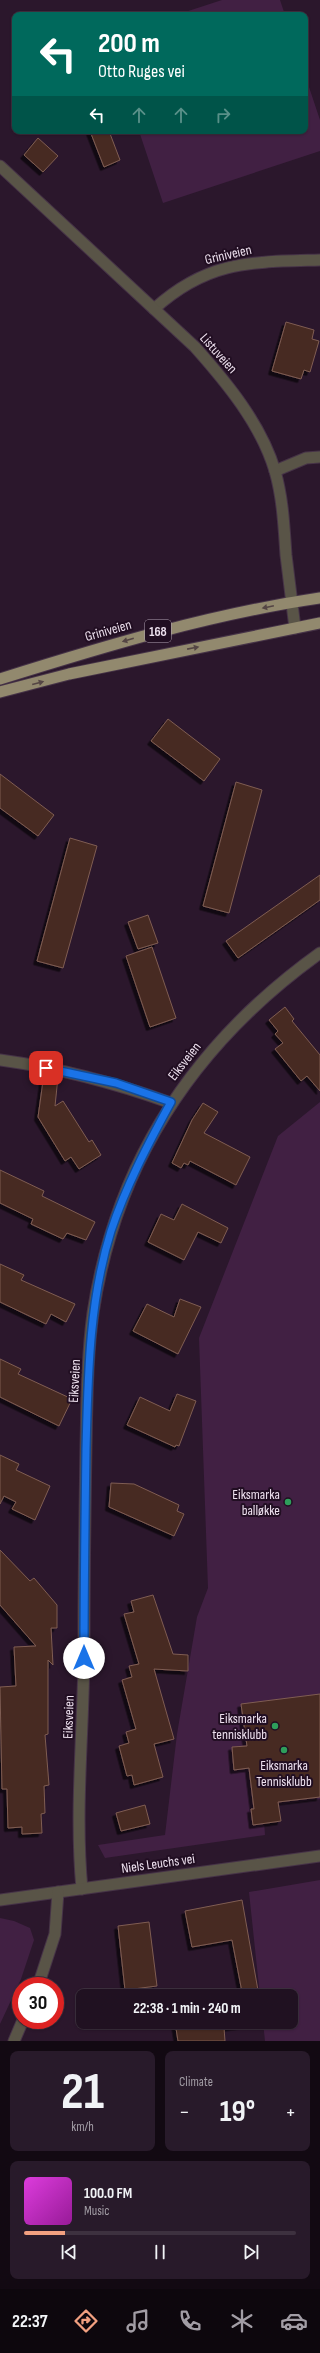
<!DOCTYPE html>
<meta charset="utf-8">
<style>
body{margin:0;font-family:"Sofia Sans Condensed",sans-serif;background:#281a2a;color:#f1f3f6;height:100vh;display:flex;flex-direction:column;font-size:15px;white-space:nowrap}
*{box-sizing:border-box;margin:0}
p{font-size:13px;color:#a29da5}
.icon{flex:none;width:22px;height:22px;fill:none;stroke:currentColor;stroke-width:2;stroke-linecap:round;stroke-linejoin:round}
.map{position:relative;height:2041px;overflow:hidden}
.side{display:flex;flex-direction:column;gap:10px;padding:10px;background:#120912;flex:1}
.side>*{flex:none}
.guide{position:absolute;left:12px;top:12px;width:296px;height:122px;border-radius:8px;box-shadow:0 1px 3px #0004,0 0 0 1px #3d313f;background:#00695c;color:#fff;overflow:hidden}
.speed{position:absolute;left:12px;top:1977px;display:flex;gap:8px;font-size:20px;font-weight:700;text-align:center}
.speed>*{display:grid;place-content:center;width:52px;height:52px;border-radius:50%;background:#201121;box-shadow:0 1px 3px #0004,0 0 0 1px #3d313f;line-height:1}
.speed .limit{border:6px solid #d22;background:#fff;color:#111}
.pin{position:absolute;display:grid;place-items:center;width:34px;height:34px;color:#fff;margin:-17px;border-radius:8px;box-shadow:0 2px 6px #0006}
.me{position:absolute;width:44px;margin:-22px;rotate:0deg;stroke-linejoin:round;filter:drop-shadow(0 0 3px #0008)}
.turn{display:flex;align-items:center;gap:14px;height:84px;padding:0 20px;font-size:18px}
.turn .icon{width:52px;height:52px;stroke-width:2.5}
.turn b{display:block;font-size:28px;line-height:34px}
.lanes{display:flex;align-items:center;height:38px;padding:0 20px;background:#0003;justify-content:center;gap:20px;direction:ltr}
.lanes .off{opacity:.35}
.big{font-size:30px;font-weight:700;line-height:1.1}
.side .widget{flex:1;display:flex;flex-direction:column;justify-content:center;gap:6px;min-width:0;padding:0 14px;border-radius:8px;background:#281a2a}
.side .dial{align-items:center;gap:0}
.dial b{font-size:52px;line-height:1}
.song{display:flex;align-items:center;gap:12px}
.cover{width:48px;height:48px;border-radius:6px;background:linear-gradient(135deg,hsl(300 70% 55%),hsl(300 70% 35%))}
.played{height:4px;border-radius:2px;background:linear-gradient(90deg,#f2a080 15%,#3d313f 15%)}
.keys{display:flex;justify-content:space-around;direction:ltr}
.heat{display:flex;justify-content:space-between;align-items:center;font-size:22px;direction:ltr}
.side .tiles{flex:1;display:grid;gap:10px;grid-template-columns:1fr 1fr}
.widget:last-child{grid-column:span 2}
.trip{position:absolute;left:76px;top:1989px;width:222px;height:40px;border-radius:8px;background:#201121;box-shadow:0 1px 3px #0004,0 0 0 1px #3d313f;font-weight:700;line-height:40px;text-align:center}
.menu{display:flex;height:64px;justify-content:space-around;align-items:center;background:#0d070d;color:#a29da5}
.menu .icon{width:28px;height:28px}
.menu .on{color:#f2a080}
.menu b{font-size:18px;color:#f1f3f6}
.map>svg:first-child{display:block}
.green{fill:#412043}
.building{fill:#472921;stroke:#7f5d53;filter:url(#shadow)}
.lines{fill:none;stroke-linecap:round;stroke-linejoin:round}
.minor-casing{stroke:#463347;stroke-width:13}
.tertiary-casing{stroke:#463347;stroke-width:13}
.primary-casing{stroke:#463347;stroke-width:13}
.minor{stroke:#595447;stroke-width:11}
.tertiary{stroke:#595447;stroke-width:11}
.primary{stroke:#92896e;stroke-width:11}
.oneway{fill:#544544}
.route-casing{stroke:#114b97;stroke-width:10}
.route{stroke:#1a73e8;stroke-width:7}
.leisure-dot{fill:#2e9e5b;stroke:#210e22;stroke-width:1.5}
.labels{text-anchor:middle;stroke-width:4;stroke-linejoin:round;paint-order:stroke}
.shield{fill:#210e22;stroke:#b0a2b2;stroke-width:1}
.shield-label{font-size:13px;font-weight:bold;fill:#eee1ef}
.street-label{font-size:14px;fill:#eee1ef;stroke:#210e22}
.poi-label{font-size:14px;fill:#eee1ef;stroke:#210e22;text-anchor:end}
</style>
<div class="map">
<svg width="320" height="2041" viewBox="0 0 320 2041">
<defs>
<filter id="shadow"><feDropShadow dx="-3.5" dy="3.5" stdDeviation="0" flood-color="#0009"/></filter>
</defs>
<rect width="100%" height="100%" fill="#2b172c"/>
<g class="green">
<path d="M222 0H280L285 15H176Z"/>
<path d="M305 75 320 120V151L163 203 139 131H305Z"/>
<path d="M320 1102V1799L263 1807 265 1835 105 1858 98 1845 165 1835 177 1734 197 1617 208 1588 199 1338 278 1136Z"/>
<path d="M320 1880V2041H265L263 2022H291V1996H260L249 1892Z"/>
<path d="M0 1918 14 1921 30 1928 34 1940 21 1979 0 2024Z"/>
</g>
<g class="building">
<path d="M90 131H109L120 160 104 167Z"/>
<path d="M38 138 58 156 43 172 24 155Z"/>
<path d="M286 322 314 330 312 339 319 341 310 372 304 370 301 379 272 371Z"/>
<path d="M168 719 220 759 204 781 151 741Z"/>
<path d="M0 774 54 815 38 836 0 808Z"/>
<path d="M236 782 262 790 229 913 203 906Z"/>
<path d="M70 838 97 846 63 968 37 961Z"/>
<path d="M320 875V900L238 958 226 941Z"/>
<path d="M148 915 158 943 138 949 128 922Z"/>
<path d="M152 947 176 1018 150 1027 126 956Z"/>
<path d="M285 1007 294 1019 292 1021 320 1055V1091L307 1076 301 1081 275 1049 283 1043 275 1034 278 1031 269 1020Z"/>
<path d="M44 1074 58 1077 55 1106 63 1101 89 1142 92 1140 101 1155 79 1169 71 1157 65 1161 38 1117Z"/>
<path d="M203 1103 218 1112 204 1133 250 1157 236 1185 190 1161 188 1165 184 1163 181 1168 172 1163 192 1120Z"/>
<path d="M0 1170 44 1191 42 1196 95 1222 86 1240 67 1233 63 1239 31 1224 33 1219 0 1203Z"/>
<path d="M182 1204 228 1228 221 1243 198 1232 184 1260 148 1242 161 1214 174 1220Z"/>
<path d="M0 1264 24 1275 21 1280 75 1304 66 1322 51 1314 46 1324 0 1302Z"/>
<path d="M180 1299 201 1307 178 1354 133 1331 147 1304 174 1317Z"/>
<path d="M0 1359 21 1369 18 1374 72 1399 59 1426 0 1397Z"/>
<path d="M177 1394 196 1401 179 1446 176 1445 175 1447 127 1425 140 1397 170 1411Z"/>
<path d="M0 1455 19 1464 16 1470 50 1486 35 1520 12 1509 16 1502 4 1496 0 1504Z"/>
<path d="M111 1483 134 1484 179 1505 177 1511 184 1514 174 1536 109 1507Z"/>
<path d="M0 1550 30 1581 34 1578 57 1605V1628H51L53 1665 48 1660V1734L45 1735 49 1785 44 1786 45 1813 41 1814 42 1833 22 1834V1827L8 1828 7 1789H2L0 1687 16 1686 14 1647 36 1646 0 1605Z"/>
<path d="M153 1595 173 1654 188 1655V1671L154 1669 174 1739 154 1744 163 1777 134 1785 132 1775 127 1776 119 1746 129 1743 126 1732 136 1729 122 1680 132 1677 129 1666 139 1664 124 1614 134 1612 131 1601Z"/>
<path d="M320 1694V1797L278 1802 281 1821 253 1825 251 1809H254L249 1768 234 1770 232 1747 247 1746 241 1704Z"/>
<path d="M145 1805 150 1824 121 1831 116 1813Z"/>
<path d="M242 1900 259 1996H208L242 1992 232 1940 192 1947 185 1911Z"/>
<path d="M149 1922 157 1986 125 1990 118 1926Z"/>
<path d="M175 2022H262V2023L224 2028 225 2041H178Z"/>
</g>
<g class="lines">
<g class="minor-casing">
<g id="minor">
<path d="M154 309C208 260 252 262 320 260"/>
<path d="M275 471 306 458 320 457"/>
<path d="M0 1060C59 1068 115 1083 171 1103"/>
<path d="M82 1889C74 1805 85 1719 84 1634 84 1571 85 1509 86 1446 87 1402 87 1357 93 1313 116 1160 196 1042 320 953"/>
</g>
</g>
<g class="tertiary-casing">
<g id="tertiary">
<path d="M0 166 195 347C227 383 261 424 275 471 283 499 284 527 286 555 289 580 292 604 295 628"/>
<path d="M0 1900 320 1856"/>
<path d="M38 1986 55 1934 58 1892"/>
<path d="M14 2041 23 2020"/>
</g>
</g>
<g class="primary-casing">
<g id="primary">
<path d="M0 679C105 646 211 614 320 598"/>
<path d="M0 692 69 674 320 623"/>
</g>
</g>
<use href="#minor" class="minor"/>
<use href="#tertiary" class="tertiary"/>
<use href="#primary" class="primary"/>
</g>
<defs><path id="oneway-solid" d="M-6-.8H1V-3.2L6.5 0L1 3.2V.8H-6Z"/></defs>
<g class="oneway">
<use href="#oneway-solid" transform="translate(268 607) rotate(168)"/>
<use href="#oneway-solid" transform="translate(128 640) rotate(164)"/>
<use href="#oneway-solid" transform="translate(193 648) rotate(-11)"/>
<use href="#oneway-solid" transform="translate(38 683) rotate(-15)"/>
</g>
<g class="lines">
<g class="route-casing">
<path id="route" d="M46 1068 116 1083 171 1102C148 1144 126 1186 111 1231 89 1301 88 1376 86 1449 85 1519 84 1588 84 1658"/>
</g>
<use href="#route" class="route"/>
</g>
<g class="leisure-dot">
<circle cx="288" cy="1502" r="4"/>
<circle cx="275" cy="1726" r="4"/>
<circle cx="284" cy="1750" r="4"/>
</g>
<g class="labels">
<rect class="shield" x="145" y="620" width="26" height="22" rx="3"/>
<g class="shield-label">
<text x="158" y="636">168</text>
</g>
<g class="street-label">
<text transform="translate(228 254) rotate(-13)" y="5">Griniveien</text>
<text transform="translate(219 353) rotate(48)" y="5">Listuveien</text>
<text transform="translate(108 630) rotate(-16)" y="5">Griniveien</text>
<text transform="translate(184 1061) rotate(-52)" y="5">Eiksveien</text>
<text transform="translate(74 1381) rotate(-87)" y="5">Eiksveien</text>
<text transform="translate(68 1717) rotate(-88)" y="5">Eiksveien</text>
<text transform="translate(158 1863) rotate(-8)" y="5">Niels Leuchs vei</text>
</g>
<g class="poi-label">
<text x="280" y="1499">Eiksmarka<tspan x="280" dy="16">balløkke</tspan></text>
<text x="267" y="1723">Eiksmarka<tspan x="267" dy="16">tennisklubb</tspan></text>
<text x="284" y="1770" text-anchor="middle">Eiksmarka<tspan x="284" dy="16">Tennisklubb</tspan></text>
</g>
</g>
</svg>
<div class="speed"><div class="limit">30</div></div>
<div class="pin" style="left:46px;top:1068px;background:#d93025"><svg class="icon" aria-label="arrive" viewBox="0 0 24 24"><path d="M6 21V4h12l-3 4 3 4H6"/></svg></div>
<svg class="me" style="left:84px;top:1658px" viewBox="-20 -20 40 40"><circle r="19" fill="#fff"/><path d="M0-13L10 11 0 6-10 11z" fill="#1a73e8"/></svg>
<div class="trip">22:38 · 1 min · 240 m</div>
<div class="guide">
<div class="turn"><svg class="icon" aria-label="left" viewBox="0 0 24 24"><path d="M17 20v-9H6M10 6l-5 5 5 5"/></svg><div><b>200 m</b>Otto Ruges vei</div></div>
<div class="lanes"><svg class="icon" aria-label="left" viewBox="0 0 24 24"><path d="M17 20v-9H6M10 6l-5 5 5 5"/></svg><svg class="icon off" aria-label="ahead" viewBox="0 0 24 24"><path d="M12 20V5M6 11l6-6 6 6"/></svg><svg class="icon off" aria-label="ahead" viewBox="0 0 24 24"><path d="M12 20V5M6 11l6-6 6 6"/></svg><svg class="icon off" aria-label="right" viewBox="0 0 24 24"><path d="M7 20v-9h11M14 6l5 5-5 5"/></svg></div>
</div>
</div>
<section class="side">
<div class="tiles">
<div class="widget dial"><b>21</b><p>km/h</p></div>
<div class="widget"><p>Climate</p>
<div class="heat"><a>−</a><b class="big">19°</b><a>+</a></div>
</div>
<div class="widget">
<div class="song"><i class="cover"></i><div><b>100.0 FM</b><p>Music</p></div></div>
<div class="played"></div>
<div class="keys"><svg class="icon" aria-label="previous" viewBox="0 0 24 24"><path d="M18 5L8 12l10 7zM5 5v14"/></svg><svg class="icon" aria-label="pause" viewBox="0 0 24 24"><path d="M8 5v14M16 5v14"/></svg><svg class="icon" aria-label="next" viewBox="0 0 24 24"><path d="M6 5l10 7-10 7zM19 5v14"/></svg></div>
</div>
</div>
</section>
<nav class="menu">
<b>22:37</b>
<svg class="icon on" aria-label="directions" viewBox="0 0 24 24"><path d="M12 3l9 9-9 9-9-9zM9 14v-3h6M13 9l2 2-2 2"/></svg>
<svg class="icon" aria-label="music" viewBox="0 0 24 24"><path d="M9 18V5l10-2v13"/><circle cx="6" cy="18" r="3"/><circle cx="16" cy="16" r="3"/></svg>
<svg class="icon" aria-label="phone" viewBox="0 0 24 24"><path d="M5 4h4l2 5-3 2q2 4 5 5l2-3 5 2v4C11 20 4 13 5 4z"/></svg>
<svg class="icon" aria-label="climate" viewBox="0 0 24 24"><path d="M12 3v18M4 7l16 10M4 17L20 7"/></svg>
<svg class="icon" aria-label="car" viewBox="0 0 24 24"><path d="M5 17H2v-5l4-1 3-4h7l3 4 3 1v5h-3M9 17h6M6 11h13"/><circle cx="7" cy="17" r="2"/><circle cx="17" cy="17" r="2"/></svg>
</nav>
